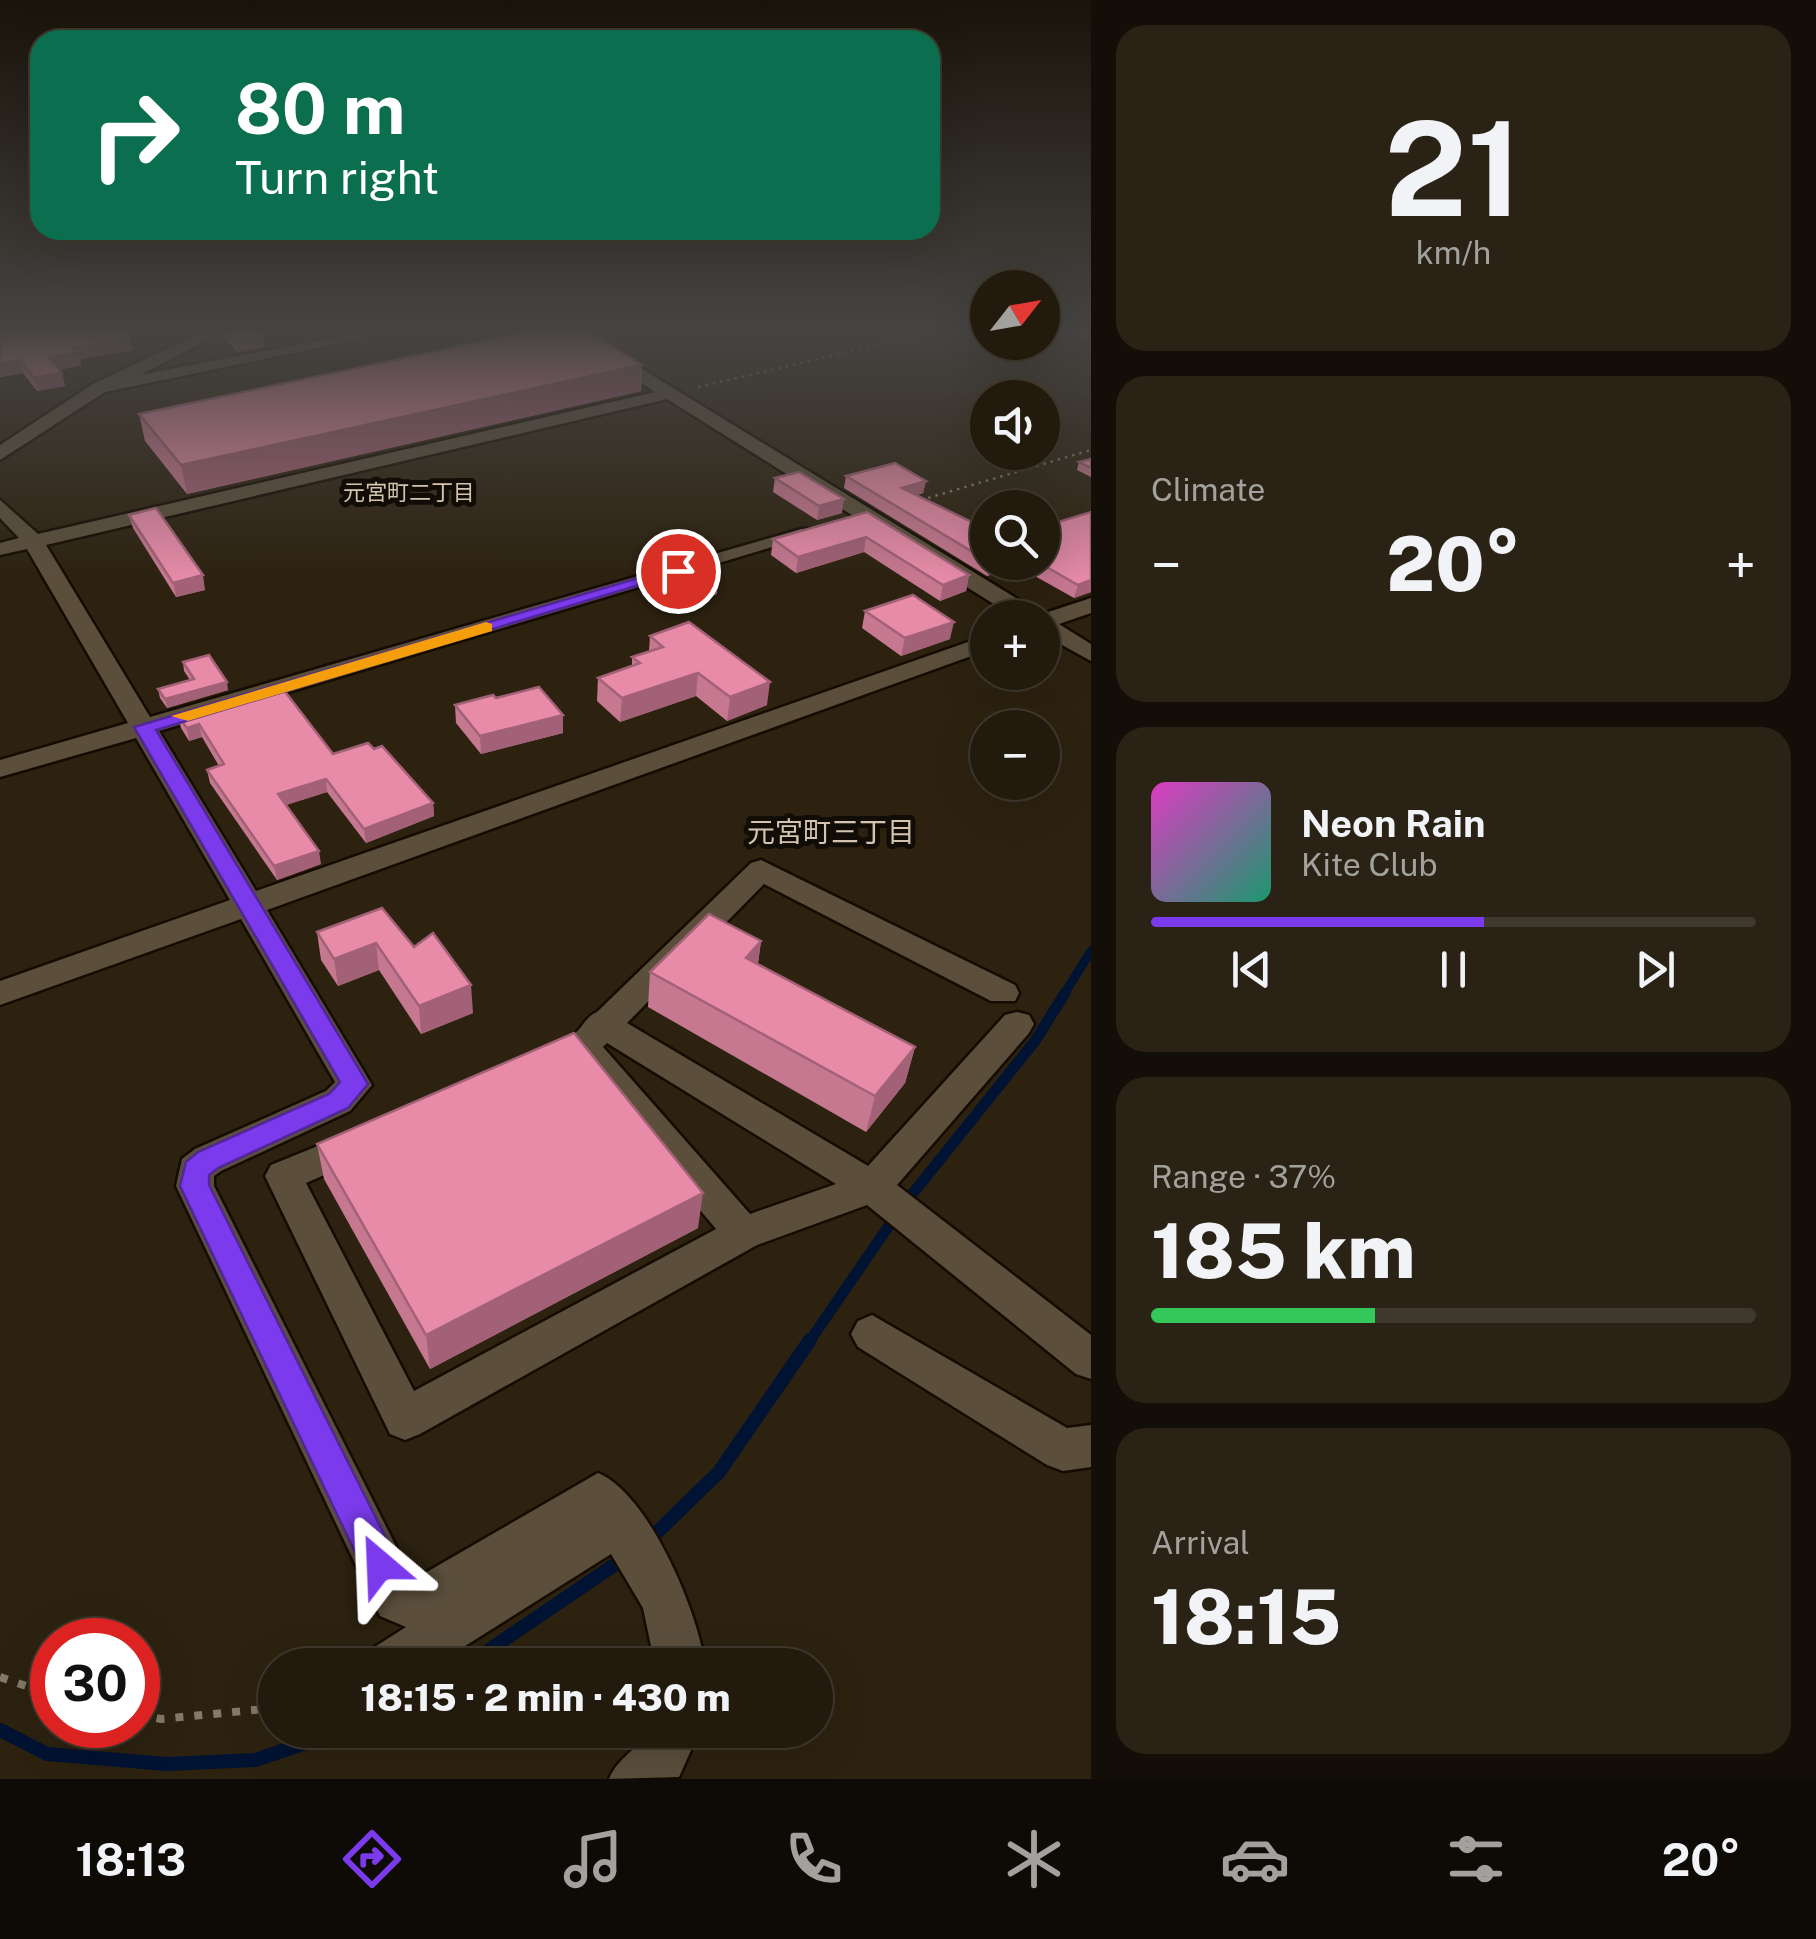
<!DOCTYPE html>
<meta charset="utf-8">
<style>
body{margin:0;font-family:"Public Sans","Noto Sans JP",sans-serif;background:#2a2315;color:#f1f3f6;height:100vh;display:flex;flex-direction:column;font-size:38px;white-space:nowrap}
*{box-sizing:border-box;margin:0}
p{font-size:32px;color:#a2a19d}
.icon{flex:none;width:55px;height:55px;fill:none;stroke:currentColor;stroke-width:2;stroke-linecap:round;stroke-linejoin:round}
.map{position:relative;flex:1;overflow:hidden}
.sheet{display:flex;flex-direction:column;gap:25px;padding:25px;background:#130e07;width:725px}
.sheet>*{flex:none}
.top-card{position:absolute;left:30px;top:30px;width:910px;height:210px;border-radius:30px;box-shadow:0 10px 40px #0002,0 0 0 2px #3f382d;background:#0b6e4f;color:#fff;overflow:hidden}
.needle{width:65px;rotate:59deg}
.controls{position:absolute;left:970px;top:270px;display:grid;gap:20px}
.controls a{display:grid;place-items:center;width:90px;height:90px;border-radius:50%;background:#221a0c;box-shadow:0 10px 40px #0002,0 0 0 2px #3f382d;font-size:50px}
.speed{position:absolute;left:30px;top:1618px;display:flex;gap:20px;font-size:50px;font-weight:700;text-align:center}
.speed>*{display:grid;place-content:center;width:130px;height:130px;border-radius:50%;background:#221a0c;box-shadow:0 10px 40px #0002,0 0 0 2px #3f382d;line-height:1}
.speed .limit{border:15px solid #d22;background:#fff;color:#111}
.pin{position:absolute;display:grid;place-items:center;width:85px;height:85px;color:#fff;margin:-42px;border:5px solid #fff;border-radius:50%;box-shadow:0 2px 10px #0007}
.me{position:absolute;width:110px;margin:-55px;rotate:334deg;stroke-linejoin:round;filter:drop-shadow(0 0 8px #0008)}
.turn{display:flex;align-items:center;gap:35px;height:210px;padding:0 40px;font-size:45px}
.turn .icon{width:130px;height:130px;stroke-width:2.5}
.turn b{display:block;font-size:70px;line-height:85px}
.big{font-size:75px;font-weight:800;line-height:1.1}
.sheet .widget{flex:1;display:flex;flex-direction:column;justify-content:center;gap:15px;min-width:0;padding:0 35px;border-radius:30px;background:#2a2315}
.sheet .dial{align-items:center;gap:0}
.dial b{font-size:130px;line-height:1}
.song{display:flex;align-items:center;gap:30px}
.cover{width:120px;height:120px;border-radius:15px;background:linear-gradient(135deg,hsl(310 70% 55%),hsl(160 70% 35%))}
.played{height:10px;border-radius:5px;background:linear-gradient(90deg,#7c3aed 55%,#3f382d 55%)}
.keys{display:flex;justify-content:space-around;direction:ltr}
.heat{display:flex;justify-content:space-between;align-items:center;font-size:55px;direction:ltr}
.charge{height:15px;border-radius:8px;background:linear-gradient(90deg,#34c759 37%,#3f382d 0)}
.trip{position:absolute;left:258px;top:1648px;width:575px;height:100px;border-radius:50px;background:#221a0c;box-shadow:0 10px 40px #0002,0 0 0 2px #3f382d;font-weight:800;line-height:100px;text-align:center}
.tabs{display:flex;height:160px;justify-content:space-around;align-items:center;background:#0e0a05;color:#a2a19d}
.tabs .icon{width:70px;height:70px}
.tabs .selected{color:#7c3aed}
.tabs b{font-size:45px;color:#f1f3f6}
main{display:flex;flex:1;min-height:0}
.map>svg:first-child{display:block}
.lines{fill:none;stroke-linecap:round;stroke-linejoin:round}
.stream-far2{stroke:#001332;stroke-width:9}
.stream-far1{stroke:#001332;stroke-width:11}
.stream{stroke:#001332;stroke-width:14}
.minor-casing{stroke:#150b00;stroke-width:5}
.path-far1{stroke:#837a6b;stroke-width:2.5;stroke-dasharray:2.5 5;stroke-linecap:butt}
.path{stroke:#837a6b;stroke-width:8;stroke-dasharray:8 11;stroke-linecap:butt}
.minor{fill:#5b4f3c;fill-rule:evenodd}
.wall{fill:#c77891}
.shaded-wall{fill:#a26176}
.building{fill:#e78ba9;stroke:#a26176;stroke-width:2.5}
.route{fill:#7c3aed;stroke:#51269a;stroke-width:2.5}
.slow{fill:#f59e0b}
.labels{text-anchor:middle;stroke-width:10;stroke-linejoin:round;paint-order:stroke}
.far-neighbourhood-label{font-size:22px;fill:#d2c4ae;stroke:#110c05}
.neighbourhood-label{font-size:28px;fill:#d2c4ae;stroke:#110c05}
</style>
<main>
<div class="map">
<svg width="1091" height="1779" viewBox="0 0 1091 1779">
<rect width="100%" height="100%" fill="#2d2210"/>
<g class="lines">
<path class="stream-far2" d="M1063 996 1091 951"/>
<g class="stream-far1">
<path d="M906 1202 1035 1041 1065 993"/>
<path d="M809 1342 897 1214"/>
</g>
<g class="stream">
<path d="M647 1542 719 1472 810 1340"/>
<path d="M467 1665 626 1557"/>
<path d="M0 1730 47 1754 167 1764 255 1760 344 1730"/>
</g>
<g class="minor-casing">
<g id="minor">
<path d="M205 331H226L140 375 367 331H399L105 392 0 460V445L93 384Z"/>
<path d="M561 331H580L1042 614 1091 598V613L1059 624 1091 644V661L1042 634V618H1016L667 399 46 545 150 717 801 529H815L819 533 159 731 256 891 988 635V650L267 910 372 1085 350 1111 221 1171 214 1176V1186L413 1580 598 1473C649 1494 698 1612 705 1665H655L643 1608 611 1554 435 1665H365L373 1648 406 1627 380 1616 176 1186 182 1159 195 1149 326 1091 335 1082 241 919 0 1005V981L230 900 136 738 0 777V760L128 723 27 549 0 555V543L19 538 0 518V500L38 534 655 392Z"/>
<path d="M1067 331H1091V342Z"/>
<path d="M761 860 1015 985 1019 993 1015 1001H991L764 884 627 1023 868 1166 1005 1015 1017 1012 1029 1015 1034 1024 1029 1033 897 1185 1091 1335V1379L1076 1374 867 1205 757 1245 420 1434 405 1440 390 1434 265 1176 271 1165 357 1130 370 1135 375 1145 370 1155 306 1183 414 1391 716 1229 577 1063 546 1075 534 1071 529 1062C538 1045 558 1046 573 1035 583 1028 585 1017 597 1012L751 863ZM607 1043 836 1184 750 1214 603 1047Z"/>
<path d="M872 1315 1067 1428 1091 1425V1467L1063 1471 1047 1465 858 1347 851 1334 858 1321Z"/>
<path d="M648 1730H700L679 1777 609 1779C618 1757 638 1750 648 1730Z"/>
</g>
</g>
<g class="path-far1">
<path d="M698 387 938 331"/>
<path d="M921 500 1091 450"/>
</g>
<g class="path">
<path d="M0 1677 52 1695"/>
<path d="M138 1714 161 1719 275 1708"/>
</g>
<use href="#minor" class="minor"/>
</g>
<g class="wall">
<path d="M128 331 132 350 80 359 81 365 59 370 62 373 65 386 37 391 23 373 0 377 38 332Z"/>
<path d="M221 331H258L264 347 238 352 222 337Z"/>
<path d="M642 365 641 391 187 494 145 441 139 414Z"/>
<path d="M1091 459V477L1077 470 1079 462Z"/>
<path d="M846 476 926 481 923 493 917 495 988 530V562H1042L1091 592 1074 598 1017 566 987 576 844 488Z"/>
<path d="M775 478 842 513 817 520 773 492Z"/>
<path d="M867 512 969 575 966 591 940 601 864 552 796 573 771 555 773 539Z"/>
<path d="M129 515 205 590 176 597 133 528Z"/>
<path d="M671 568 717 594 690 602 669 585Z"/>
<path d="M865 611 950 639 901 656 862 628Z"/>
<path d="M650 636 767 705 727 721 696 696 620 722 597 701 598 678 632 666V657L649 651Z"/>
<path d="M183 662 228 690 167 708 160 698 158 689 190 680 184 671Z"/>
<path d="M496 698 563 733 481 754 456 723 455 705Z"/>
<path d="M178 716 333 754 374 749 433 803 434 816 366 843 327 792 286 805 321 864 277 880 210 783 207 770 219 766 202 737 189 741 181 728Z"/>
<path d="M317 932 414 947 473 1013 421 1034 379 970 338 986 321 960Z"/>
<path d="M761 941 758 964 915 1047 905 1083 866 1132 648 1007 650 972Z"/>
<path d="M317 1144 698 1228 430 1369 324 1179Z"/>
</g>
<g class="shaded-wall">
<path d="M263 335 264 347 238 352 237 340Z"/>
<path d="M129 337 132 350 80 359 81 365 53 371 50 358 73 348Z"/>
<path d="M20 360 23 373 0 377V364Z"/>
<path d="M642 365 641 391 187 494 181 465Z"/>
<path d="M62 373 65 386 37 391 34 378Z"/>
<path d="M926 481 923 493 900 500 902 488Z"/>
<path d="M844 499 842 513 817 520 819 506Z"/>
<path d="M866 537 864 552 796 573 798 557Z"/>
<path d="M990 562H1018L1017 566 987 576Z"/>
<path d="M203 575 205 590 176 597 173 583Z"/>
<path d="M969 575 966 591 940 601 943 585Z"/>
<path d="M718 577 717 594 690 602 692 585Z"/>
<path d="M1091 580V592L1074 598 1078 585Z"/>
<path d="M954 622 950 639 901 656 905 638Z"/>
<path d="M698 673 696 696 620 722 622 698Z"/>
<path d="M227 682 228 690 167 708 165 699Z"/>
<path d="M770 682 767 705 727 721 730 697Z"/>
<path d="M563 715V733L481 754 480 736Z"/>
<path d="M199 724 202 737 189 741 187 728Z"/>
<path d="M326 779 327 792 280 807 278 794Z"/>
<path d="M433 803 434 816 366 843 364 829Z"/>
<path d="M319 851 321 864 277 880 274 866Z"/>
<path d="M761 941 756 977 746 958Z"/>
<path d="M376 943 379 970 338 986 334 959Z"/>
<path d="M471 985 473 1013 421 1034 419 1006Z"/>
<path d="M915 1047 905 1083 866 1132 875 1096Z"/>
<path d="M703 1193 698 1228 430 1369 426 1335Z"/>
</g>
<g class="building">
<path d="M0 331H128L129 337 73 348 78 352 50 358 62 373 34 378 20 360 0 364Z"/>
<path d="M227 331H258L263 335 237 340Z"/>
<path d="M532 331H587L642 365 181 465 139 414Z"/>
<path d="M1091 459V468L1079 462Z"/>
<path d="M895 463 926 481 902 488 988 530V561L846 476Z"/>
<path d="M799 472 844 499 819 506 775 478Z"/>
<path d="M156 508 203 575 173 583 129 515Z"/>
<path d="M867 512 969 575 943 585 866 537 798 557 773 539Z"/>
<path d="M1091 512V580L1078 585 1038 562H1042V527Z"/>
<path d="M697 560 718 577 692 585 671 568Z"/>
<path d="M913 595 954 622 905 638 865 611Z"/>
<path d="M689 622 770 682 730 697 698 673 622 698 598 678 640 663 632 657 663 647 650 636Z"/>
<path d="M209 655 227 682 165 699 158 689 194 679 183 662Z"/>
<path d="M539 687 563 715 480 736 455 705 493 695 496 698Z"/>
<path d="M283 689 333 754 368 743 374 749 382 746 433 803 364 829 326 779 278 794 319 851 274 866 207 770 224 764 199 724 187 728 178 716Z"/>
<path d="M382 908 414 947 433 933 471 985 419 1006 376 943 334 959 317 932Z"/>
<path d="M709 914 761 941 746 958 915 1047 875 1096 650 972Z"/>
<path d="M574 1033 703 1193 426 1335 317 1144Z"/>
</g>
<linearGradient id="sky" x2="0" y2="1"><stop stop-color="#191309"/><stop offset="0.57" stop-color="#464442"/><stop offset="1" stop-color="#464442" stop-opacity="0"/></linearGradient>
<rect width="1091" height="580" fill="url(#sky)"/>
<path class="route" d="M672 568 686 571 156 730 368 1084 348 1108 218 1168 209 1175V1185L393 1552 398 1565 393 1577 380 1582 367 1577 180 1186 186 1162 198 1152 329 1094 340 1082 134 727Z"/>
<path class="slow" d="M486 622 492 624V631L188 721 171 716Z"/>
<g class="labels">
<g class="far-neighbourhood-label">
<text x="409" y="500">元宮町二丁目</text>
</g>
<g class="neighbourhood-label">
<text x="831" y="842">元宮町三丁目</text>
</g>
</g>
</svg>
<div class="controls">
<a><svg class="needle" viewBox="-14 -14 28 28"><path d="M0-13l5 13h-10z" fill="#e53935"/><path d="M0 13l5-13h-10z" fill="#a2a19d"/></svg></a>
<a><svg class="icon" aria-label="sound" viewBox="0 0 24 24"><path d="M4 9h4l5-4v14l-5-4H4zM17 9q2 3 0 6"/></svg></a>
<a><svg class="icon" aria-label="search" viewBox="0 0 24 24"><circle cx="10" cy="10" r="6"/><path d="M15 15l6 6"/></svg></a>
<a>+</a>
<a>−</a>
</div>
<div class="speed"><div class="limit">30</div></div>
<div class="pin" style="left:678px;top:571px;background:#d93025"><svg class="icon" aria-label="arrive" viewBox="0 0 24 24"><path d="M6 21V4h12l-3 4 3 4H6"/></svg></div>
<svg class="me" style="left:380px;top:1565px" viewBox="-20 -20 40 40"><path d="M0-17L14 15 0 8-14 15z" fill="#7c3aed" stroke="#fff" stroke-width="4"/></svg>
<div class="trip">18:15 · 2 min · 430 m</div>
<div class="top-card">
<div class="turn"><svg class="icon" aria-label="right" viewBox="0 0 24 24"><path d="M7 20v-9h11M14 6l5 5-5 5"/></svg><div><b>80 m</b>Turn right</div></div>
</div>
</div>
<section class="sheet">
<div class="widget dial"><b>21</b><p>km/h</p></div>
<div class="widget"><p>Climate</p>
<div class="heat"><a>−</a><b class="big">20°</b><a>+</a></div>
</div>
<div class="widget">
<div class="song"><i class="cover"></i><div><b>Neon Rain</b><p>Kite Club</p></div></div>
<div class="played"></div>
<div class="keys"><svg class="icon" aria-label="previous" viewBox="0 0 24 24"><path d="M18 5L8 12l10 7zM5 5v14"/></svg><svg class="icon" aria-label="pause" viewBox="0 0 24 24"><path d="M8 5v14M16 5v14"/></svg><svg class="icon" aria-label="next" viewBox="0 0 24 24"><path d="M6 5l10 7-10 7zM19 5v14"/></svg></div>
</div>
<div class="widget"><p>Range · 37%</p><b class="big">185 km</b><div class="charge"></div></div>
<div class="widget"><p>Arrival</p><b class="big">18:15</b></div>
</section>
</main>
<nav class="tabs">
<b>18:13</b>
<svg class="icon selected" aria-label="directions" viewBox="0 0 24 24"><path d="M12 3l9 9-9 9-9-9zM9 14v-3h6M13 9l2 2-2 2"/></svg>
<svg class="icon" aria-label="music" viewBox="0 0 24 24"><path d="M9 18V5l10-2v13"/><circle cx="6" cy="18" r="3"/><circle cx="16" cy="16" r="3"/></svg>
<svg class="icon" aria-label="phone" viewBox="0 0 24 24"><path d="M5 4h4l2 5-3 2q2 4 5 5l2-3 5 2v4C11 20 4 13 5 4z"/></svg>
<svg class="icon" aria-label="climate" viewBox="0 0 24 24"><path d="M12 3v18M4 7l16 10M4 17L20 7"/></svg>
<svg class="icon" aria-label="car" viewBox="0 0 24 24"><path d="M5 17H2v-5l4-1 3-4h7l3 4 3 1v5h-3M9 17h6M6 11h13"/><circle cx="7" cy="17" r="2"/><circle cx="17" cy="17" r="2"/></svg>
<svg class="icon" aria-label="filters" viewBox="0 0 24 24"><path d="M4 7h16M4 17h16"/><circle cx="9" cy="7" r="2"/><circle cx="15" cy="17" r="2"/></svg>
<b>20°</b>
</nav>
